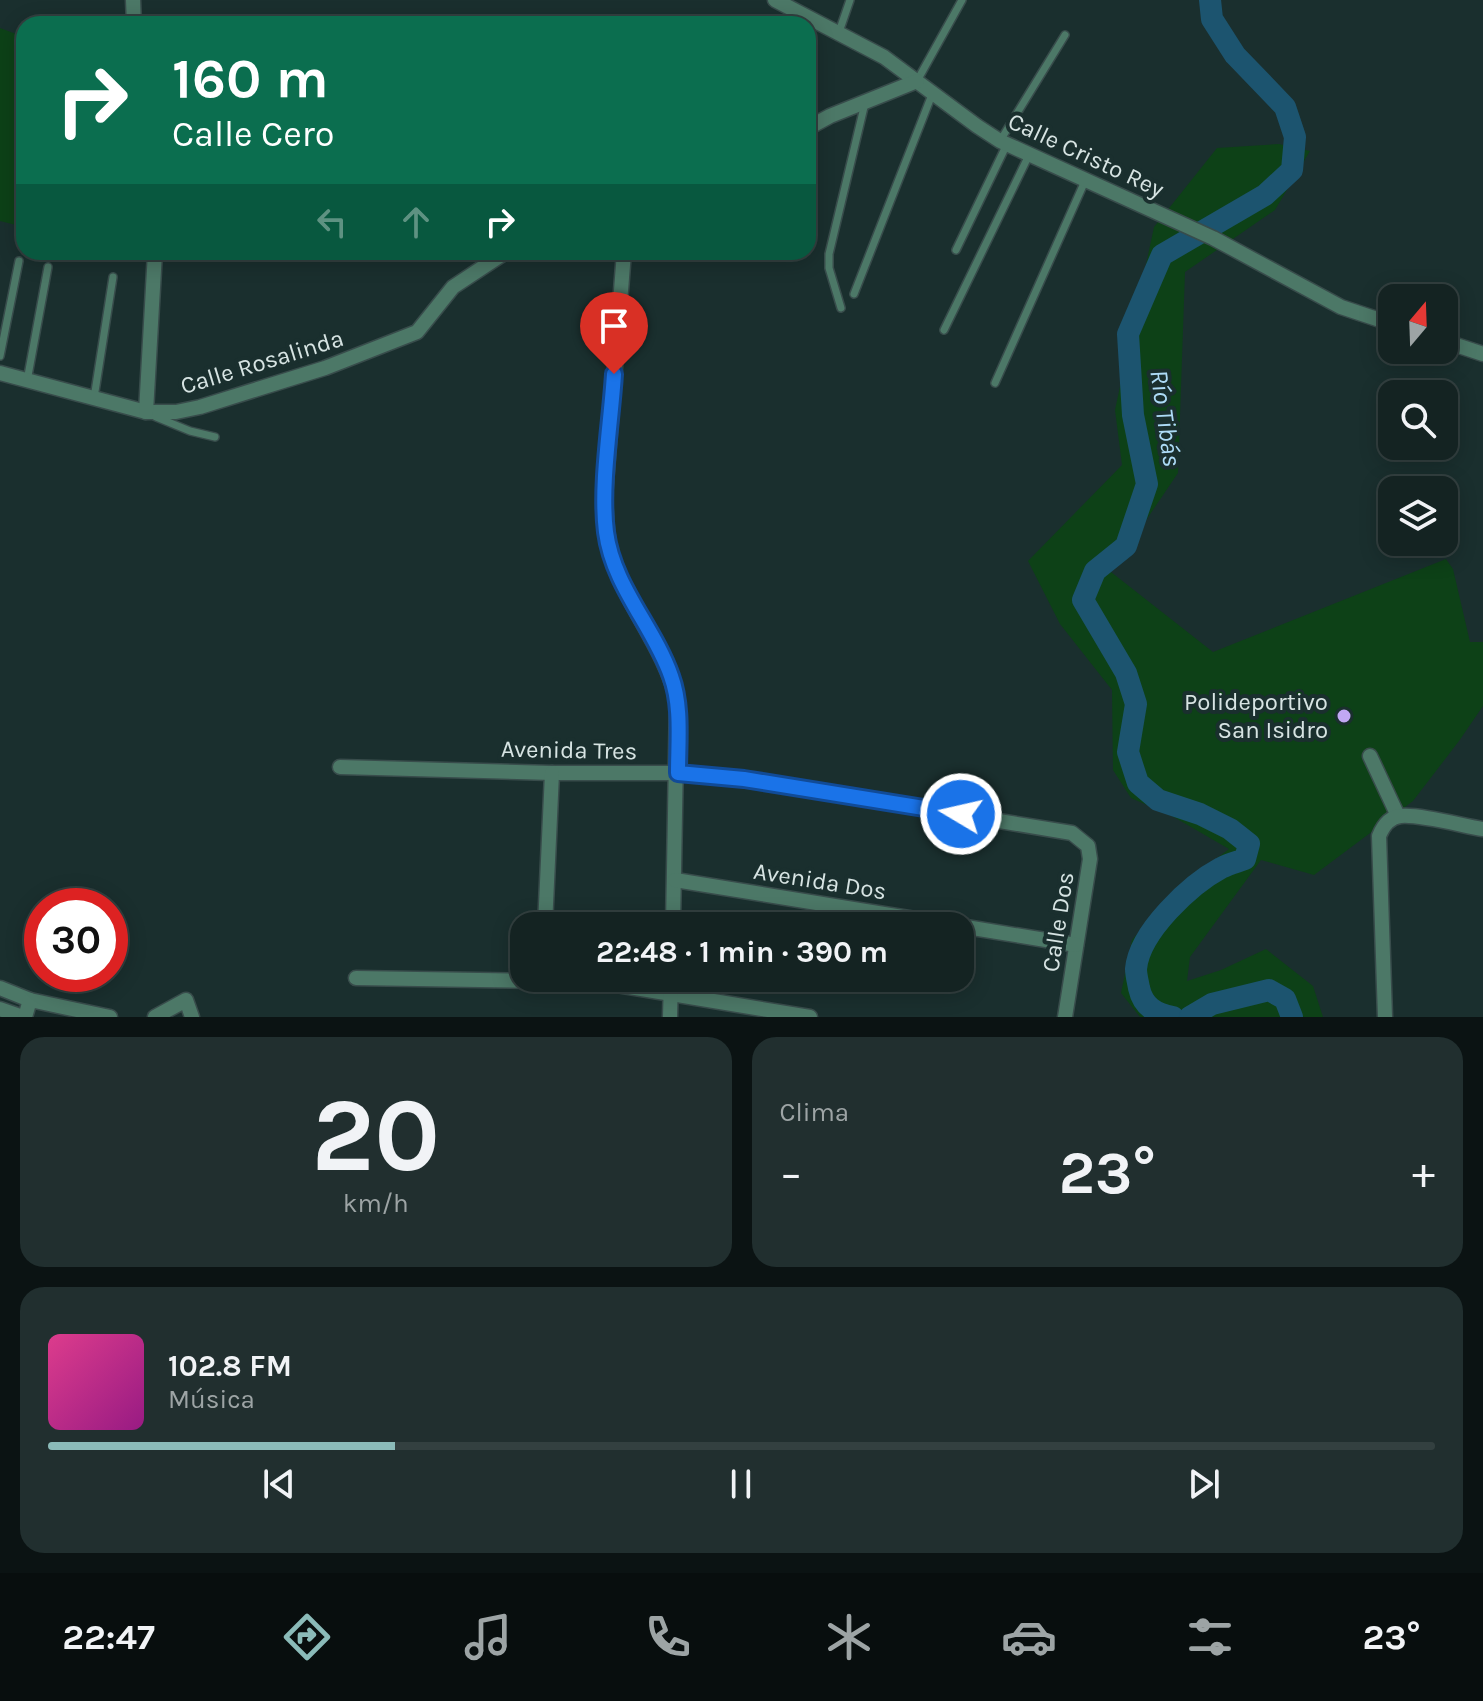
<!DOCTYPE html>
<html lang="es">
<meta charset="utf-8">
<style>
body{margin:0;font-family:Karla,sans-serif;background:#212f2f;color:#f1f3f6;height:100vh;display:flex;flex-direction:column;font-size:30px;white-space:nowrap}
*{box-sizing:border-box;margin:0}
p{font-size:26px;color:#9da4a5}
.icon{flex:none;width:44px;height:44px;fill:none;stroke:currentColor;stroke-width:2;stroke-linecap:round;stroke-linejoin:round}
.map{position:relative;height:1017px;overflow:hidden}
.details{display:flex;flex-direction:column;gap:20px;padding:20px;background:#0b1313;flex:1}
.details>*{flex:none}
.hud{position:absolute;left:16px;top:16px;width:800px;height:244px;border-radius:24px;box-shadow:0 4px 20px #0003,0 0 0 2px #334040;background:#0b6e4f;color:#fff;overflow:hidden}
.needle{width:52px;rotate:19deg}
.controls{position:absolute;left:1378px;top:284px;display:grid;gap:16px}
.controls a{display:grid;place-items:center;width:80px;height:80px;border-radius:16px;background:#142322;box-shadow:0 4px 20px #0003,0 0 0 2px #334040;font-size:40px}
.speed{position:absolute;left:24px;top:888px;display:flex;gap:16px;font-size:40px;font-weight:700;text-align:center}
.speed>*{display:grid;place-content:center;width:104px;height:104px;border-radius:50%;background:#142322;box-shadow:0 4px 20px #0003,0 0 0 2px #334040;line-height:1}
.speed .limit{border:12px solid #d22;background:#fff;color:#111}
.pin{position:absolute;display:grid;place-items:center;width:68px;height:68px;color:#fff;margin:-82px -34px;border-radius:50% 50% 50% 0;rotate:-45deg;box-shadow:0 0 8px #0007}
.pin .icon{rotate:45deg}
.me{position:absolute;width:88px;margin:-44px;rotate:279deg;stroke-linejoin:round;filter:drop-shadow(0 0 6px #0008)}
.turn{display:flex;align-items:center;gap:28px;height:168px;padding:0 24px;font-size:36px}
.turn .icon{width:104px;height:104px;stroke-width:2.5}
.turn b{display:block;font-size:56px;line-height:68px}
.lanes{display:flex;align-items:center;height:76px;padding:0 24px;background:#0003;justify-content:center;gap:40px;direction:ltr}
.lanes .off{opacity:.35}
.big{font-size:60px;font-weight:700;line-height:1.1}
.details .card{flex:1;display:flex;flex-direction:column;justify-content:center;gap:12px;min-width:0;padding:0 28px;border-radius:24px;background:#212f2f}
.details .dial{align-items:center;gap:0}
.dial b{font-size:104px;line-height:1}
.song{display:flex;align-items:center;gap:24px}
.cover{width:96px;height:96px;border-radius:12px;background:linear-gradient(135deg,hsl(330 70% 55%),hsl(310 70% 35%))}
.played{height:8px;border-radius:4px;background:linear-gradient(90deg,#8bbbb9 25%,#334040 25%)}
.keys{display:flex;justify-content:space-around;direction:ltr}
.heat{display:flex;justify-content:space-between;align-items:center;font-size:44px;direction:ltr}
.details .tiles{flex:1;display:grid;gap:20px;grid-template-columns:1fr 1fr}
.card:last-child{grid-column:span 2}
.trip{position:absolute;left:510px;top:912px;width:464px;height:80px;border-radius:24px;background:#142322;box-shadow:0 4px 20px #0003,0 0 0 2px #334040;font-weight:700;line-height:80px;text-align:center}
.menu{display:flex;height:128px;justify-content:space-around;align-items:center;background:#080e0e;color:#9da4a5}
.menu .icon{width:56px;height:56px}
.menu .selected{color:#8bbbb9}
.menu b{font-size:36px;color:#f1f3f6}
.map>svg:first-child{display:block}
.green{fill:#0d4117}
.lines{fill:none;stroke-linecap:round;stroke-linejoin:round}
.river{stroke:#1c546f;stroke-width:22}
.service-casing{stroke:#384c4b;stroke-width:10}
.minor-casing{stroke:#384c4b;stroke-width:17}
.service{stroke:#4c7867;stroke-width:7}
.minor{stroke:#4c7867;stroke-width:14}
.route-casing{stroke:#114b97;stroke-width:20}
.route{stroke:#1a73e8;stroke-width:14}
.poi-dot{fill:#c1a8f3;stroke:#1a2f2e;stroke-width:3}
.labels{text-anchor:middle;stroke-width:8;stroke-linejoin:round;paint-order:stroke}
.street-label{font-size:24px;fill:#d7e4e3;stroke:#1a2f2e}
.poi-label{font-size:24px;fill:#d7e4e3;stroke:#1a2f2e;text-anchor:end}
.water-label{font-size:26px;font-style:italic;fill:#addbf6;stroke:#1a2f2e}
</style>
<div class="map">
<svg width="1483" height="1017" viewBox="0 0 1483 1017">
<rect width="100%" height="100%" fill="#1a2f2e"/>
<g class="green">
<path d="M0 28 24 37V227L0 221Z"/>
<path d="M1279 144 1310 151 1275 210 1185 272 1178 473 1111 572 1213 652 1446 559 1453 569 1470 642H1483V706L1459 741 1413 801 1314 875 1261 860 1190 957 1187 981 1221 970 1266 949 1313 986 1323 1017H1140L1121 993 1132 940 1176 889 1229 849 1172 816 1131 798 1113 770 1112 690 1060 624 1028 561 1122 465 1115 410 1154 227 1217 148Z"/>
</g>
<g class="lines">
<g class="river">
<path d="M1173 1017C1155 1014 1143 1006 1139 988 1138 982 1136 975 1136 969 1139 932 1191 884 1221 868 1229 864 1237 862 1245 859L1249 844 1230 829 1200 814 1158 800 1138 783 1128 752 1136 704 1126 673 1083 600 1095 571 1126 546 1147 484 1133 415 1128 334 1162 255 1265 195 1292 170 1295 137 1285 107 1235 55 1212 19 1210 0"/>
<path d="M1190 1017 1212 1004 1269 990 1285 999 1292 1017"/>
</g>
<g class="service-casing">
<g id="service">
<path d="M839 32 850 0"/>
<path d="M917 81 962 0"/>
<path d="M1000 141 1065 35"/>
<path d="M956 250 1007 144"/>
<path d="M854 294 933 92"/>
<path d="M841 308 829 268V254L865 103"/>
<path d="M944 330 1029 155"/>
<path d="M0 356 19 261"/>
<path d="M27 381 48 267"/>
<path d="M995 383 1085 181"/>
<path d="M94 398 113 277"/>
<path d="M156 417 190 431 215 437"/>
</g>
</g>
<g class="minor-casing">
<g id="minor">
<path d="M133 0 134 24"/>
<path d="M775 0 884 57 977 126 1000 141 1213 238 1341 307 1392 324"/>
<path d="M808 128 830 116 917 81"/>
<path d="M624 252 605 496C606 522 607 546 616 570 634 615 665 652 677 700L673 926"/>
<path d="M1444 341 1483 354"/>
<path d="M0 373 146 412H176L200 407 325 368 417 332 453 287 506 252"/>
<path d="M146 412 155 252"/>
<path d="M1370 756 1398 816"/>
<path d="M340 767 552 773H678L744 779 1072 833 1088 846 1090 859 1065 1017"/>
<path d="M675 880 958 926"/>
<path d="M545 926 552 773"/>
<path d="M960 926 1076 945"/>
<path d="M356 978 599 982 810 1017"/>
<path d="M0 988 30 1000"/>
<path d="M0 1009 23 1017"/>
<path d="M25 1017 30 1000 110 1017"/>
<path d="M155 1017 186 1000 192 1017"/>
<path d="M670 1017 671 978"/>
<path d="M1385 1017 1379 836C1383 826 1390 817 1401 816 1419 814 1464 826 1483 829"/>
</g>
</g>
<use href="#service" class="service"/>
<use href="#minor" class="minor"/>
</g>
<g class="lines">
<g class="route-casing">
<path id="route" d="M614 374C611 423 600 485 606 532 613 586 654 627 671 676 682 706 678 741 678 773L744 779 961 814"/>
</g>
<use href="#route" class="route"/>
</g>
<circle class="poi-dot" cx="1344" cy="716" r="8"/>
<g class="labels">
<g class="street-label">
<text transform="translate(1086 155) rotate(25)" y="8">Calle Cristo Rey</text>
<text transform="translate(262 362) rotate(-17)" y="8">Calle Rosalinda</text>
<text transform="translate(569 750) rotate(1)" y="8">Avenida Tres</text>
<text transform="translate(820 881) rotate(9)" y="8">Avenida Dos</text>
<text transform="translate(1058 922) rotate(-81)" y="8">Calle Dos</text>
</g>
<g class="poi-label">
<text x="1328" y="710">Polideportivo<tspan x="1328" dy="28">San Isidro</tspan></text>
</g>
<g class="water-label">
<text transform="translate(1166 418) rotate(82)" y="9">Río Tibás</text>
</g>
</g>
</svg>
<div class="controls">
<a><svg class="needle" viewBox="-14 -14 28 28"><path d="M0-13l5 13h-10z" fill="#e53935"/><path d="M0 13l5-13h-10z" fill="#9da4a5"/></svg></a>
<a><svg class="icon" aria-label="search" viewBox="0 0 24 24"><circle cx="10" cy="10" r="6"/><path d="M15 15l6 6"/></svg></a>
<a><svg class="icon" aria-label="layers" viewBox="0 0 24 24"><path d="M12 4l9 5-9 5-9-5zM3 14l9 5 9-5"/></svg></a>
</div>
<div class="speed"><div class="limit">30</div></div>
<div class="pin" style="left:614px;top:374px;background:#d93025"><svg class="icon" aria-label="arrive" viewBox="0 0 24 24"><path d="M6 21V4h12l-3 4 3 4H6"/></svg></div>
<svg class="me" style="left:961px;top:814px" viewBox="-20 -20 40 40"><circle r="17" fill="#1a73e8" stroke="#fff" stroke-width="3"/><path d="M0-11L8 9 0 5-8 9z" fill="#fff"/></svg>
<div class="trip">22:48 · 1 min · 390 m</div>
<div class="hud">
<div class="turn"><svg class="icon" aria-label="right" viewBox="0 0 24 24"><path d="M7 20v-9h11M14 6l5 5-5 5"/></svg><div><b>160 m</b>Calle Cero</div></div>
<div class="lanes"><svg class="icon off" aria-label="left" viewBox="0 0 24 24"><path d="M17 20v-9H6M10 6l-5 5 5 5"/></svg><svg class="icon off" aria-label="ahead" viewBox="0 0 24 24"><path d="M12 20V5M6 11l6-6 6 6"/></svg><svg class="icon" aria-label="right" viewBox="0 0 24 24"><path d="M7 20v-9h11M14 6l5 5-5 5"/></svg></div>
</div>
</div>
<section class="details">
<div class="tiles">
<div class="card dial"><b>20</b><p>km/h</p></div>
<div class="card"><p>Clima</p>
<div class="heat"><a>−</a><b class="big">23°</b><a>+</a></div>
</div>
<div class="card">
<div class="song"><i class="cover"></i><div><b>102.8 FM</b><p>Música</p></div></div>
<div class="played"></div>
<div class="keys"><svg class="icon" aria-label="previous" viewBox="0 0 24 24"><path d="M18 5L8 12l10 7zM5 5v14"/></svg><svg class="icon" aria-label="pause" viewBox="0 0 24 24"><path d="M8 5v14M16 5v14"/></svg><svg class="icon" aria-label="next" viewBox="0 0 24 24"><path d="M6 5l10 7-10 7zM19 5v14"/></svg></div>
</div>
</div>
</section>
<nav class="menu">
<b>22:47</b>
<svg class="icon selected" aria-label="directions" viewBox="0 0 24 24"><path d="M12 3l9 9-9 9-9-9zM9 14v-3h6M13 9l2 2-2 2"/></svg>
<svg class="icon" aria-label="music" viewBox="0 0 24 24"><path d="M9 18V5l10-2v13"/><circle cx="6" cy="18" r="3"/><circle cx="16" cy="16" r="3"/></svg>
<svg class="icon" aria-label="phone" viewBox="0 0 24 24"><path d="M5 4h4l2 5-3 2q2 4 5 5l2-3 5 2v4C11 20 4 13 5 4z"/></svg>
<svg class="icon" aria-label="climate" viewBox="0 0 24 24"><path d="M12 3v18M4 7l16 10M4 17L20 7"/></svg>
<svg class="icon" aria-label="car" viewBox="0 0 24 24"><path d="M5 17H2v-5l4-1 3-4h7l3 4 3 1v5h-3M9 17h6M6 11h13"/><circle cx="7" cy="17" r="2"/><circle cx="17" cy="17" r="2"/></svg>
<svg class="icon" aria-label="filters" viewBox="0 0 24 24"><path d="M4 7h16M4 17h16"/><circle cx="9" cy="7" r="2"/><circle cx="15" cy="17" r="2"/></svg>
<b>23°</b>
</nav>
